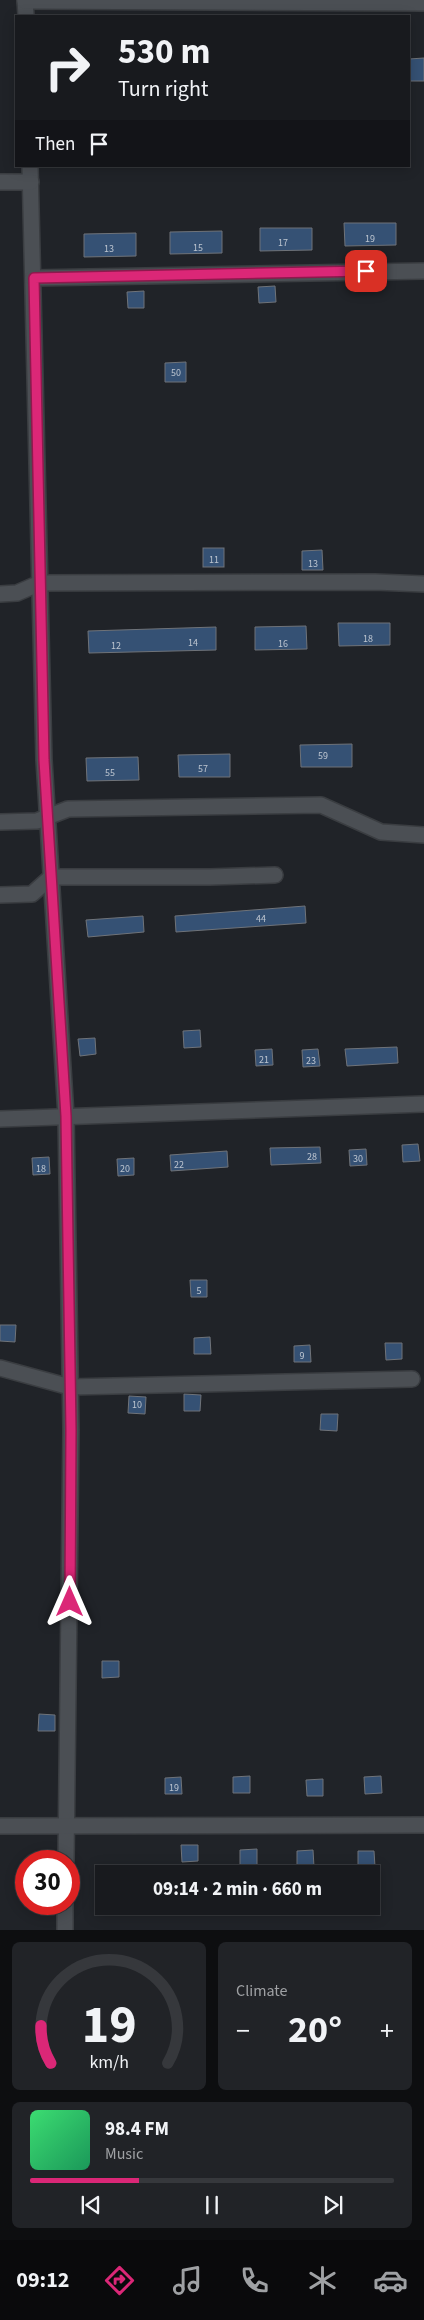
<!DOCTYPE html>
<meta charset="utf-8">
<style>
body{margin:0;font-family:"Source Sans 3",sans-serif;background:#212327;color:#f1f3f6;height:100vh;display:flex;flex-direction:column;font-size:19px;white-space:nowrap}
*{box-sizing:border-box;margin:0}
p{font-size:16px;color:#9fa1a4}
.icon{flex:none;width:28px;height:28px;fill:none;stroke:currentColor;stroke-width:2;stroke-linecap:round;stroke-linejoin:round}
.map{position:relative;height:1930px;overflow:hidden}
.drawer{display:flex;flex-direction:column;gap:12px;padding:12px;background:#0d0e10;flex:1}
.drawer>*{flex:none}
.top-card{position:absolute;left:15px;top:15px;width:395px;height:152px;border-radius:0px;box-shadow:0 2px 12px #0003,0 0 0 1px #36383c;background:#181a1e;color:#f1f3f6;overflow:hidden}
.speed{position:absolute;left:15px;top:1850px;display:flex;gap:10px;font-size:25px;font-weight:700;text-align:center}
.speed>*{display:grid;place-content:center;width:65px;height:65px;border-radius:50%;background:#181a1e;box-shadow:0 2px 12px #0003,0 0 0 1px #36383c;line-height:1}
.speed .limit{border:8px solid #d22;background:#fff;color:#111}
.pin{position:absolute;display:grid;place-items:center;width:42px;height:42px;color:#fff;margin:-21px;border-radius:10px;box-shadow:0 2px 8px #0006}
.me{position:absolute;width:55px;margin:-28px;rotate:0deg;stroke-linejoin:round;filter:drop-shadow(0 0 4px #0008)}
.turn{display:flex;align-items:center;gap:18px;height:105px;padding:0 20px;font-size:22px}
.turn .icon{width:65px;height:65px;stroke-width:2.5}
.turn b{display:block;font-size:35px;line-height:42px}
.then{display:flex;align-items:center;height:48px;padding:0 20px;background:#0003;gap:10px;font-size:19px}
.big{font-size:38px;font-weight:700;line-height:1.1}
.drawer .tile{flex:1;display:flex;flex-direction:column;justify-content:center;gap:8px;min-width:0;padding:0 18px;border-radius:8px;background:#212327}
.drawer .dial{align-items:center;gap:0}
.dial svg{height:130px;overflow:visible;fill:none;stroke:#36383c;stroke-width:7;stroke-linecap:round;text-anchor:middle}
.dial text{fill:#f1f3f6;stroke:none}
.song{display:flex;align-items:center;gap:15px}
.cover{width:60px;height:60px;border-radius:8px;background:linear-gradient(135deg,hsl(140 70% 55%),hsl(150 70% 35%))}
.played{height:5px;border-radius:2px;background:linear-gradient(90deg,#db2777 30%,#36383c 30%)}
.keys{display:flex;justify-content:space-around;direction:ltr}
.heat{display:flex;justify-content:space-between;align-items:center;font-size:28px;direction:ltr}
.drawer .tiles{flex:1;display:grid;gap:12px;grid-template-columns:1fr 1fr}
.tile:last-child{grid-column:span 2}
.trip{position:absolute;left:95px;top:1865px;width:285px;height:50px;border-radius:0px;background:#181a1e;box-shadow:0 2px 12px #0003,0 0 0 1px #36383c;font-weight:700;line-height:50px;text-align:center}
.dock{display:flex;height:80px;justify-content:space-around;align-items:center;background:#0a0a0c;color:#9fa1a4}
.dock .icon{width:35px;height:35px}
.dock .on{color:#db2777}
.dock b{font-size:22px;color:#f1f3f6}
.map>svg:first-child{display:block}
.building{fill:#355174;stroke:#6f7379}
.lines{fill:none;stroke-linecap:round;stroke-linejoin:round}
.street-casing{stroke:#3a3d41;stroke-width:18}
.secondary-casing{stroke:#3a3d41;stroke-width:18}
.street{stroke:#4b4f54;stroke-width:15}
.secondary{stroke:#4b4f54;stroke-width:15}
.route-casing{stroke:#8e194d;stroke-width:12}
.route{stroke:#db2777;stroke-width:9}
.labels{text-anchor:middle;stroke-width:5;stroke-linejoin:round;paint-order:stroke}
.number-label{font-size:10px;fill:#bdc5d0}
</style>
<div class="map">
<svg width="424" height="1930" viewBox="0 0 424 1930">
<rect width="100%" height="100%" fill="#202328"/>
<g class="building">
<path d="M424 58V81H409V59Z"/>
<path d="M344 223H396V245L345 246Z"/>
<path d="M260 228H312V250L260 251Z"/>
<path d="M222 231V253L170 254V232Z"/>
<path d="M136 233V256L84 257V234Z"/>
<path d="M275 286 276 302 259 303 258 287Z"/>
<path d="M144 291V308H128L127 292Z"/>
<path d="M186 362V382H165V363Z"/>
<rect x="203" y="548" width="21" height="19"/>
<path d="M322 550 323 570H302V551Z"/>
<path d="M338 623H390V645L339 646Z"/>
<path d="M306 626 307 649 255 650V627Z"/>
<path d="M216 627V650L89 653 88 631Z"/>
<path d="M352 744V767H301L300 745Z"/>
<path d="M230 754V777H179L178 755Z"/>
<path d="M138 757 139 780 87 781 86 758Z"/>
<path d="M305 906 306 923 176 932 175 916Z"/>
<path d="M143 916 144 932 88 937 86 920Z"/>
<path d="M200 1030 201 1047 184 1048 183 1031Z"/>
<path d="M95 1038 96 1054 80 1056 78 1039Z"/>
<path d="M397 1047 398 1063 347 1066 345 1049Z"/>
<path d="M272 1049 273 1065 256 1066 255 1050Z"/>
<path d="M318 1049 320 1066 303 1067 302 1050Z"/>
<path d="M418 1144 420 1161 403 1162 402 1145Z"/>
<path d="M320 1147 321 1163 271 1165 270 1148Z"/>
<path d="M366 1149 367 1165 350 1166 349 1150Z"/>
<path d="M227 1151 228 1167 171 1171 170 1155Z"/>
<path d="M49 1157 50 1174 33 1175 32 1158Z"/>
<path d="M134 1158V1175L118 1176 117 1159Z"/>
<path d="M190 1280H207V1297H191Z"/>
<path d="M0 1325H16L15 1342 0 1341Z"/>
<path d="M210 1337 211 1354H194V1338Z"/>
<path d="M385 1343H402V1359L386 1360Z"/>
<path d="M310 1345 311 1362H294V1346Z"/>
<path d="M184 1394 201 1395 200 1411H184Z"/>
<path d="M129 1396 146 1397 145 1414 128 1413Z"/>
<path d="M321 1414H338L337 1431 320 1430Z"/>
<path d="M102 1661H119V1677L102 1678Z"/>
<path d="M39 1714 55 1715V1731H38Z"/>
<path d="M250 1776V1793H233V1777Z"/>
<path d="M381 1776 382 1793 365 1794 364 1777Z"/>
<path d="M181 1777 182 1794H165V1778Z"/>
<path d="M323 1779V1796H307L306 1780Z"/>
<path d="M181 1845H198V1861L182 1862Z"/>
<path d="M257 1849V1866H240V1850Z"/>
<path d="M313 1850 314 1867H297V1851Z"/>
<path d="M358 1851H374L375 1867 358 1868Z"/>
</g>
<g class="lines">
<g class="street-casing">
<g id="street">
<path d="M25 0 26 16"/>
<path d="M25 1 424 3"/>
<path d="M30 166 44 760 66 1116 71 1430 66 1861"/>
<path d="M0 182H31"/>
<path d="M33 278 424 271"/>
<path d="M0 594 17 593 40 583 375 582 424 584"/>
<path d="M0 822 37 821 68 809 321 805 381 832 424 835"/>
<path d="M0 895 32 894 51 877H210L275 875"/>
<path d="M0 1368 70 1387 412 1379"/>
<path d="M0 1826 424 1825"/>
<path d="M65 1930V1904"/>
</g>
</g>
<g class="secondary-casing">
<path id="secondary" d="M0 1119 424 1104"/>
</g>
<use href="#street" class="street"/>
<use href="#secondary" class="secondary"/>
</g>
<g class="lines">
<g class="route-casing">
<path id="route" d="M70 1602 71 1430 66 1116 44 760 34 278 366 271"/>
</g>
<use href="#route" class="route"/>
</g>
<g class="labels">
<g class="number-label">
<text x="370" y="242">19</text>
<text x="283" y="246">17</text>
<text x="198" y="251">15</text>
<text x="109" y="252">13</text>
<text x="176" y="376">50</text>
<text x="214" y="563">11</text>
<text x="313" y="567">13</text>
<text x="368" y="642">18</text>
<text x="193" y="646">14</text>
<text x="283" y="647">16</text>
<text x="116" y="649">12</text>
<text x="323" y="759">59</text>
<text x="203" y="772">57</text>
<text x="110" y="776">55</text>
<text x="261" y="922">44</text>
<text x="264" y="1063">21</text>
<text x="311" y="1064">23</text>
<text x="312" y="1160">28</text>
<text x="358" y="1162">30</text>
<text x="179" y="1168">22</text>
<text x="41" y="1172">18</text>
<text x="125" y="1172">20</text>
<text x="199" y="1294">5</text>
<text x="302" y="1359">9</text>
<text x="137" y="1408">10</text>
<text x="174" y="1791">19</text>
</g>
</g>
</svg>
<div class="speed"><div class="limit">30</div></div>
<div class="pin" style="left:366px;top:271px;background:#d93025"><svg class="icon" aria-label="arrive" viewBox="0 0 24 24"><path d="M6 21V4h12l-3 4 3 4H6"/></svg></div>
<svg class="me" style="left:70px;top:1602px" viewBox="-20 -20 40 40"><path d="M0-17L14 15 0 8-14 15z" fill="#db2777" stroke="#fff" stroke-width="4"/></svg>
<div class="trip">09:14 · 2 min · 660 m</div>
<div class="top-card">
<div class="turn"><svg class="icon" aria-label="right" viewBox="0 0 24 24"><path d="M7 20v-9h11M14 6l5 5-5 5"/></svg><div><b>530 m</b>Turn right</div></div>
<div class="then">Then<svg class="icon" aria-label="arrive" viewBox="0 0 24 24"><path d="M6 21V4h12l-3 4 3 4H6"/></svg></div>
</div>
</div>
<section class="drawer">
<div class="tiles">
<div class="tile dial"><svg viewBox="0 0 100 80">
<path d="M14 69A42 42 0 1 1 86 69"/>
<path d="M14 69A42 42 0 0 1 8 46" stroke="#db2777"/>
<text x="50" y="56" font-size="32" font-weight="700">19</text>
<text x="50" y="72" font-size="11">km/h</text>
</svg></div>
<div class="tile"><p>Climate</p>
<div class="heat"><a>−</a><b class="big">20°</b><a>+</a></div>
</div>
<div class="tile">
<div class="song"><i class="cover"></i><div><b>98.4 FM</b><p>Music</p></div></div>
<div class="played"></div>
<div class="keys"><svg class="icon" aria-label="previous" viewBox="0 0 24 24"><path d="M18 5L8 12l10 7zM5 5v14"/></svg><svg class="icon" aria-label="pause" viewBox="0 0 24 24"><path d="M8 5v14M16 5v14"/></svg><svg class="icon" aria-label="next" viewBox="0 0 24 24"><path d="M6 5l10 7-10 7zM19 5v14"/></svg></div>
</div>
</div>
</section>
<nav class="dock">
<b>09:12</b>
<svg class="icon on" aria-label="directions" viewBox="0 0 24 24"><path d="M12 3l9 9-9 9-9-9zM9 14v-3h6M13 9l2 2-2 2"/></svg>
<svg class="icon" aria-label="music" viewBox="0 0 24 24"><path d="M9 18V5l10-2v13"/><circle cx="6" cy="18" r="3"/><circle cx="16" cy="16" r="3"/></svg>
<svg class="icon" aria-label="phone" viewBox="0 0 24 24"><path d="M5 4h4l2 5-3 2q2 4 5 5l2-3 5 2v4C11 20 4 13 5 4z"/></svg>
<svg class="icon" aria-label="climate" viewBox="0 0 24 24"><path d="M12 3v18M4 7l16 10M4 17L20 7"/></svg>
<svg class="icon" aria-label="car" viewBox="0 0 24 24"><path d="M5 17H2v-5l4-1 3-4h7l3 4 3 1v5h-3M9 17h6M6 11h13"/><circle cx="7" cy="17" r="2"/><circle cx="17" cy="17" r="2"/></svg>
</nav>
